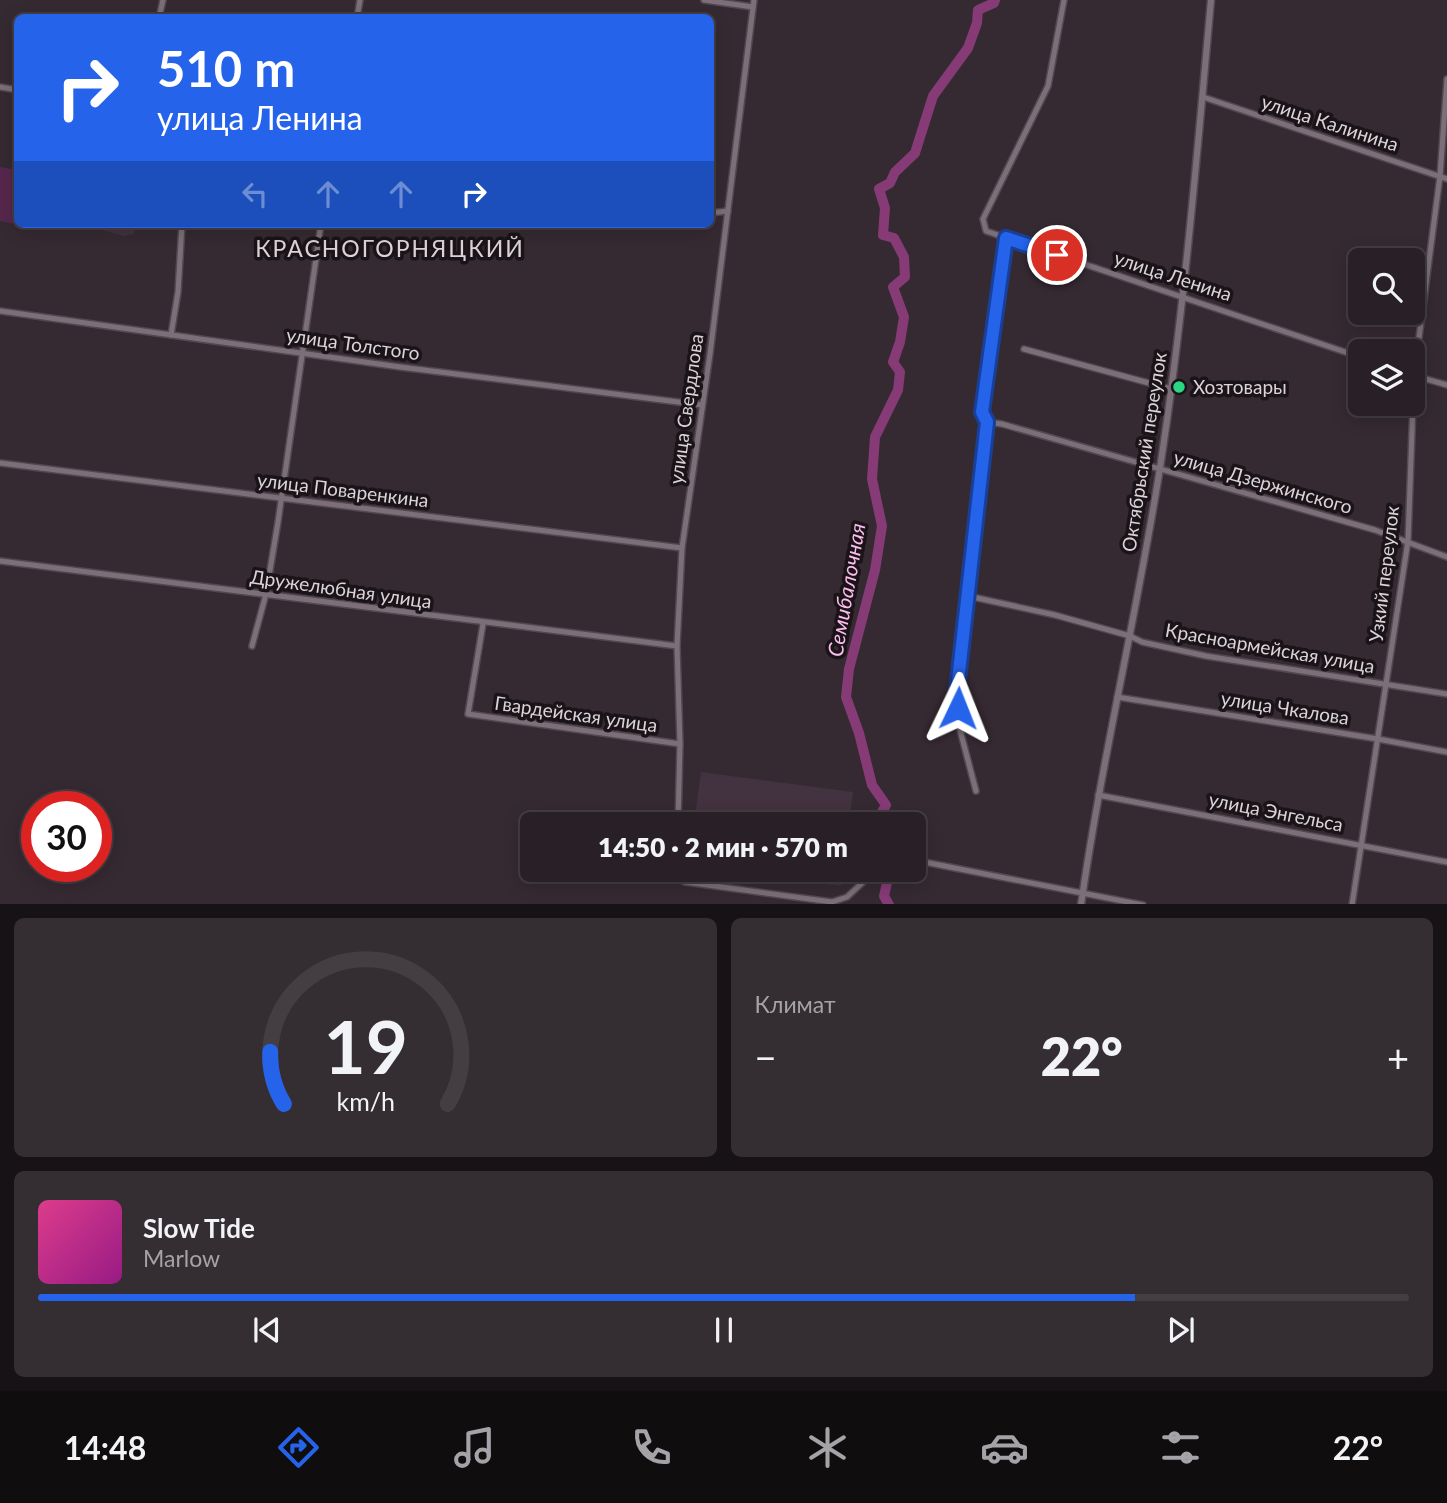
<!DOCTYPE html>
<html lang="ru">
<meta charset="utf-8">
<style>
body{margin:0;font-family:Lato,sans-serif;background:#342d32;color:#f1f3f6;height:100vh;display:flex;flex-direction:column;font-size:26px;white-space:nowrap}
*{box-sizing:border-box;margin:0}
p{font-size:23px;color:#a5a3a7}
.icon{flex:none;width:38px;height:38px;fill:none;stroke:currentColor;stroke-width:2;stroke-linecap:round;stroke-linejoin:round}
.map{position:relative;height:904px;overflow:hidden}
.sheet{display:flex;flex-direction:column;gap:14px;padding:14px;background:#161215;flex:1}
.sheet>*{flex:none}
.hud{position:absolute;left:14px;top:14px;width:700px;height:214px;border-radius:10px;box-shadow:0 4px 18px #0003,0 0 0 2px #443e43;background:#2563eb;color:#fff;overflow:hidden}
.tools{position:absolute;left:1348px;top:248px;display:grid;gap:14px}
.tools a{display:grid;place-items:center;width:77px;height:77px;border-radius:10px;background:#282026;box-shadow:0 4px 18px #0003,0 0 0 2px #443e43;font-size:35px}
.speed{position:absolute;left:21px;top:791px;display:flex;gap:14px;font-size:35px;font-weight:700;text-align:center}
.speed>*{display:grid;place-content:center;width:91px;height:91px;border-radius:50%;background:#282026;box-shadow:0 4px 18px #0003,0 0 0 2px #443e43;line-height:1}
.speed .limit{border:10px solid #d22;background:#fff;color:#111}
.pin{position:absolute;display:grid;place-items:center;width:60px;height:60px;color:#fff;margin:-30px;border:4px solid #fff;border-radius:50%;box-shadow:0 2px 7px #0007}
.me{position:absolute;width:77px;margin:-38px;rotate:2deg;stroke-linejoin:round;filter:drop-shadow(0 0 5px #0008)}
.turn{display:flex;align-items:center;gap:24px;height:147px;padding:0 28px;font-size:32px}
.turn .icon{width:91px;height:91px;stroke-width:2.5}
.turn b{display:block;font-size:49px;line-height:60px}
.lanes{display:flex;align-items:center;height:66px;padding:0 28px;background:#0003;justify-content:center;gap:35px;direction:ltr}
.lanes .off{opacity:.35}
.big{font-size:52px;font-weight:800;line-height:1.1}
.sheet .tile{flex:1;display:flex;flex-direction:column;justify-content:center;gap:10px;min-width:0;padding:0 24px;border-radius:10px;background:#342d32}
.sheet .dial{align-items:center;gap:0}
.dial svg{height:182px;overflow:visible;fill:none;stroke:#443e43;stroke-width:7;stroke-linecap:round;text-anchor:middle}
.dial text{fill:#f1f3f6;stroke:none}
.song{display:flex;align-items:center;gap:21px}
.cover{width:84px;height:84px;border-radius:10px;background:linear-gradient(135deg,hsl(330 70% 55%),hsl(310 70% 35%))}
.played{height:7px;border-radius:4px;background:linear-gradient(90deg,#2563eb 80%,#443e43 80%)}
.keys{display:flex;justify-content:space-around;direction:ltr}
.heat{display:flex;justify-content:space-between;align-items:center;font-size:38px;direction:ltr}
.sheet .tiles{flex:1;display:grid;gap:14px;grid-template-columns:1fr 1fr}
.tile:last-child{grid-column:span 2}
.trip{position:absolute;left:520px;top:812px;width:406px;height:70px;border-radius:10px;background:#282026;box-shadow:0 4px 18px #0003,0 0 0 2px #443e43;font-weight:800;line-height:70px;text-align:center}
.menu{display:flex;height:112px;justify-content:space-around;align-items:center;background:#100d0f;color:#a5a3a7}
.menu .icon{width:49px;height:49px}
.menu .current{color:#2563eb}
.menu b{font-size:32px;color:#f1f3f6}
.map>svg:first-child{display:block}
.built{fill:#43323f}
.green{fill:#57274d}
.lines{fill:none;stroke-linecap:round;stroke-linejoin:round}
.river{stroke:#863b77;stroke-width:10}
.minor-casing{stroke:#52484f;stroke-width:8}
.tertiary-casing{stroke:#52484f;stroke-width:9}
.minor{stroke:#7c6f79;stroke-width:5}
.tertiary{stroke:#7c6f79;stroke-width:6}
.route-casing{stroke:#184099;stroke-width:18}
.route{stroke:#2563eb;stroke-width:12}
.poi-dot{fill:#2ad884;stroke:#1a1418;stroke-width:2.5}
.labels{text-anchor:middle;stroke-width:7;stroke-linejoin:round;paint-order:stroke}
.street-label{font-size:19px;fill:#dbd3d8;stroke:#1a1418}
.poi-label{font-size:19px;fill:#dbd3d8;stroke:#1a1418;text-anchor:start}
.water-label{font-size:21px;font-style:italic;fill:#fcbdec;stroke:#1a1418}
.quarter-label{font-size:23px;letter-spacing:2px;fill:#dbd3d8;stroke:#1a1418}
</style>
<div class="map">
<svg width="1447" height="905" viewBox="0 0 1447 905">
<rect width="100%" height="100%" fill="#362a32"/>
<g class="built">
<path d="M80 224H136L134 234 124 236Z"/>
<path d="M701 772 853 792 849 824H694Z"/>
<path d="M715 870H843L841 886Z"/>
</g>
<path class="green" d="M0 167 17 170 18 224H37L36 228 0 221Z"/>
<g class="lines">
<g class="river">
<path d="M888 824 882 812 886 805 872 785 859 733 846 697 849 669 875 570 882 526 872 479 875 437 898 390 900 372 893 362 900 342 904 317 893 287 905 277 904 257 894 238 883 235 885 208 879 189 890 183 895 172 915 153 933 96 968 48 977 23 978 10 994 3 995 0"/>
<path d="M889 905 884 896 889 874 895 870"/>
</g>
<g class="minor-casing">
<g id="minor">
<path d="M704 0 753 7"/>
<path d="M1064 0 1048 86 983 219 986 231 1360 357"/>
<path d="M159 18 163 0"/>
<path d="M357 18 360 0"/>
<path d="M0 87 18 90"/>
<path d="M1203 97 1447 179"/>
<path d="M710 213 728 211"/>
<path d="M0 311 400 367 702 405"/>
<path d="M171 335 178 292 182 224"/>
<path d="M1024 349 1171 389"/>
<path d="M1412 375 1447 385"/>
<path d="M987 422 1002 424 1375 530 1447 557"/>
<path d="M0 463 682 548"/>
<path d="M0 561 677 646"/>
<path d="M968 596 1055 615 1130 636 1142 642 1206 656 1447 694"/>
<path d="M483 624 468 714 680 744"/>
<path d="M252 646 266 594 278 522 321 224"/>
<path d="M1117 697 1378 739 1447 752"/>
<path d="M976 791 959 726 957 690 987 422 982 412 1006 238"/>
<path d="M1098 795 1447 862"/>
<path d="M678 824 680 744 677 646 682 548 710 354 754 0"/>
<path d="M914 860 1143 905"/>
<path d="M676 870 679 879 685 882 832 902 847 897 876 870"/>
<path d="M1352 905 1408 541 1414 376 1440 176 1447 79"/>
</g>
</g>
<g class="tertiary-casing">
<path id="tertiary" d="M1081 905C1102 758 1137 614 1160 468 1184 312 1197 156 1211 0"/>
</g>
<use href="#minor" class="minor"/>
<use href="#tertiary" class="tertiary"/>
</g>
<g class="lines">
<g class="route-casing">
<path id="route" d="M958 708 957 690 987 422 982 412 1006 238 1057 255"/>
</g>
<use href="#route" class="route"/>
</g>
<circle class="poi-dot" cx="1179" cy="387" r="7"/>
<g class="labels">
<g class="street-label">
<text transform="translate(1330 123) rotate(18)" y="7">улица Калинина</text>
<text transform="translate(1173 276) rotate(18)" y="7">улица Ленина</text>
<text transform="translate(353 344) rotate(8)" y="7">улица Толстого</text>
<text transform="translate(686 409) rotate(-82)" y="7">улица Свердлова</text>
<text transform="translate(1144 452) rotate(-81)" y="7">Октябрьский переулок</text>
<text transform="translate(1263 482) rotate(16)" y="7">улица Дзержинского</text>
<text transform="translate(343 490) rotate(7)" y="7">улица Поваренкина</text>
<text transform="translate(1384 574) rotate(-83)" y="7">Узкий переулок</text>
<text transform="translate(341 589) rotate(8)" y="7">Дружелюбная улица</text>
<text transform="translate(1270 648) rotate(10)" y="7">Красноармейская улица</text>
<text transform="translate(1285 708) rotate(9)" y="7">улица Чкалова</text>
<text transform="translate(576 714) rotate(8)" y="7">Гвардейская улица</text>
<text transform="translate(1276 812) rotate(11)" y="7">улица Энгельса</text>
</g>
<g class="poi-label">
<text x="1193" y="394">Хозтовары</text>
</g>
<g class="water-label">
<text transform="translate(847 590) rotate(-80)" y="7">Семибалочная</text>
</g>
<g class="quarter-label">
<text x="390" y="257">КРАСНОГОРНЯЦКИЙ</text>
</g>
</g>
</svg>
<div class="tools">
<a><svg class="icon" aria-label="search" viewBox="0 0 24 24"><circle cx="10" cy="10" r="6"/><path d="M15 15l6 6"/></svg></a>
<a><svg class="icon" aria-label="layers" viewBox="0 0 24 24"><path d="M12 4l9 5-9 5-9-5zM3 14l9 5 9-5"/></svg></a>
</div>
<div class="speed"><div class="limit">30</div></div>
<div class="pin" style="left:1057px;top:255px;background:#d93025"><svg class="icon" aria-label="arrive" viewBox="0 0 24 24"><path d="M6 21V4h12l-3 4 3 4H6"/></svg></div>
<svg class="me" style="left:958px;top:708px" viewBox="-20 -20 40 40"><path d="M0-17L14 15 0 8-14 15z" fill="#2563eb" stroke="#fff" stroke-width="4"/></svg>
<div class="trip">14:50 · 2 мин · 570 m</div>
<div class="hud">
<div class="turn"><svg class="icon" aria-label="right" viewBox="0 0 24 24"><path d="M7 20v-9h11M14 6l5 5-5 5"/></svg><div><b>510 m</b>улица Ленина</div></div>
<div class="lanes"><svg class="icon off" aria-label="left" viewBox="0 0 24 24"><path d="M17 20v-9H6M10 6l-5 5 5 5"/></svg><svg class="icon off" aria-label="ahead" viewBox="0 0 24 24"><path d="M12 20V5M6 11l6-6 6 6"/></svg><svg class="icon off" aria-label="ahead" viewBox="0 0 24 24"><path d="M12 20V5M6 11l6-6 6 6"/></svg><svg class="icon" aria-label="right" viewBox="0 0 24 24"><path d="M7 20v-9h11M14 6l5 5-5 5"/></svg></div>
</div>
</div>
<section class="sheet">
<div class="tiles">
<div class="tile dial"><svg viewBox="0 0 100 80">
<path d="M14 69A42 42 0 1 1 86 69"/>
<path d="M14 69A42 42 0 0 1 8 46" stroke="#2563eb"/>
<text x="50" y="56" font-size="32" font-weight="700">19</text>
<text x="50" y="72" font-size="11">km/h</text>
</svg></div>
<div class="tile"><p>Климат</p>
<div class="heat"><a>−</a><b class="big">22°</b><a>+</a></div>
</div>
<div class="tile">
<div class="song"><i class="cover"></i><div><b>Slow Tide</b><p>Marlow</p></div></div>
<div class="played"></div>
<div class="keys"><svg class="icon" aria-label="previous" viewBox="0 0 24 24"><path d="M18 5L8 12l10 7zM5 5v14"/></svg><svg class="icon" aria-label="pause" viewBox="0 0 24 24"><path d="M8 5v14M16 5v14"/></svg><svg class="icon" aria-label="next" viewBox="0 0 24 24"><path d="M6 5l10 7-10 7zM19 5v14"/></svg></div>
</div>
</div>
</section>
<nav class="menu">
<b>14:48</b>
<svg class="icon current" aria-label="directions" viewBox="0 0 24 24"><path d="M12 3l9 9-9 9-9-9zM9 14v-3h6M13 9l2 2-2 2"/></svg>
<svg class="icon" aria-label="music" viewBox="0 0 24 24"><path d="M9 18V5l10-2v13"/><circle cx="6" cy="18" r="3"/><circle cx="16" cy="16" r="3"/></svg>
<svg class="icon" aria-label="phone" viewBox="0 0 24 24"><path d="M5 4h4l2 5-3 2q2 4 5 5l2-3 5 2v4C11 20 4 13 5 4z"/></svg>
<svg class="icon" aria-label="climate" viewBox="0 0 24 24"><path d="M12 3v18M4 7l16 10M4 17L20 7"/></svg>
<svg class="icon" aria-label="car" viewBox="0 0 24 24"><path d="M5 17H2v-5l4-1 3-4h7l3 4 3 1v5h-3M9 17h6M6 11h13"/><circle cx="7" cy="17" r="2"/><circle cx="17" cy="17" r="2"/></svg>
<svg class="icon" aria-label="filters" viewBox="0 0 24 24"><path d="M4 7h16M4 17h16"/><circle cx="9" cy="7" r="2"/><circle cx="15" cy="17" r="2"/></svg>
<b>22°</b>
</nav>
